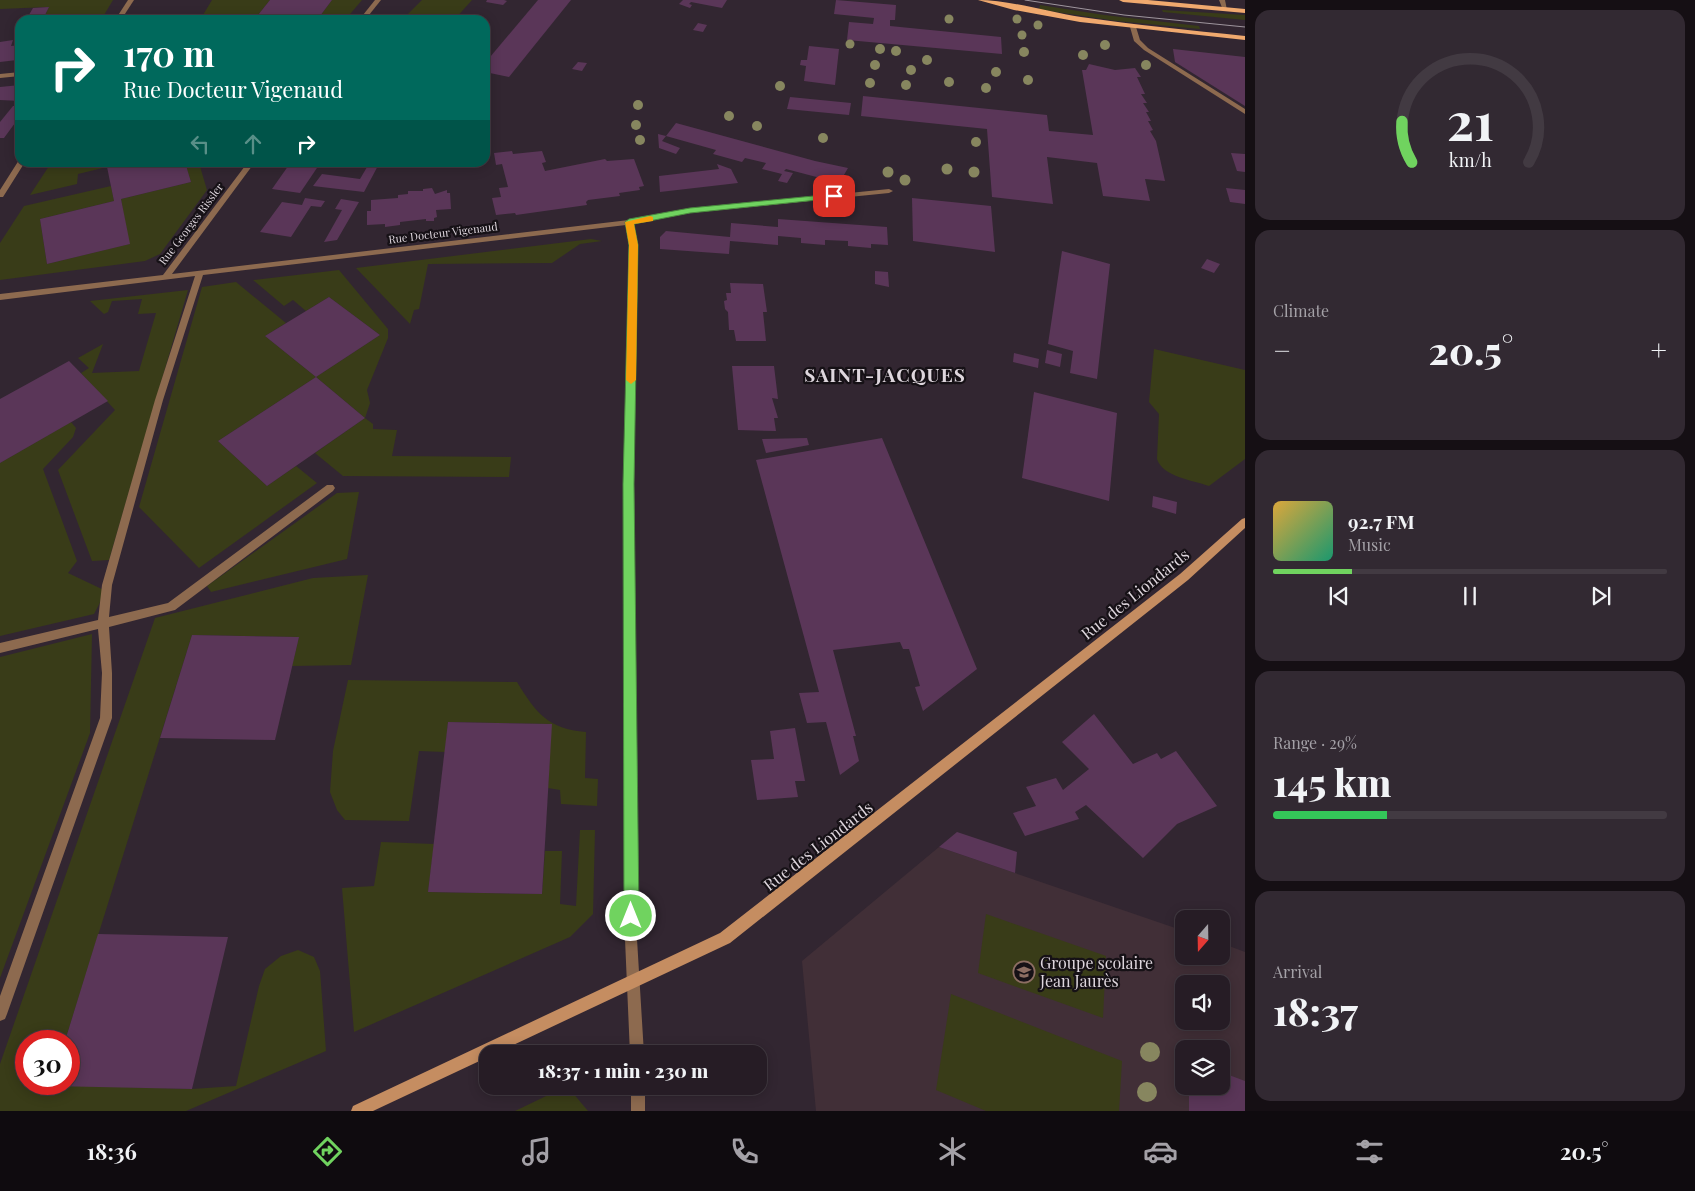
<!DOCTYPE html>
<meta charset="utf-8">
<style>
body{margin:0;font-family:"Playfair Display",serif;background:#322932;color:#f1f3f6;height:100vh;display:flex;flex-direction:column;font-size:19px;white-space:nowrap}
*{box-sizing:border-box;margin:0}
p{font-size:16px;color:#a4a1a7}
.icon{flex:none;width:28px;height:28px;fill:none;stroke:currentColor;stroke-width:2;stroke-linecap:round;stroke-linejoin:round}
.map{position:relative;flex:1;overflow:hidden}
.details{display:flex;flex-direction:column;gap:10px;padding:10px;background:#150f14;width:450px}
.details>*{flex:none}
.top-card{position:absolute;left:15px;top:15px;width:475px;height:152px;border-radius:15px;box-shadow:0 2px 12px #0003,0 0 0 1px #423a42;background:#00695c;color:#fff;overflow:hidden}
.needle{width:32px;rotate:200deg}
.fabs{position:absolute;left:1175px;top:910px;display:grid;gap:10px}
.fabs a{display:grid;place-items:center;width:55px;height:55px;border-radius:10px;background:#261c25;box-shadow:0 2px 12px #0003,0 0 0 1px #423a42;font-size:25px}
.speed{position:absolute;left:15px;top:1030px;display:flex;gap:10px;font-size:25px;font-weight:700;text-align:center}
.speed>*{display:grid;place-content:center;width:65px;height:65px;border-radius:50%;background:#261c25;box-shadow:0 2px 12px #0003,0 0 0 1px #423a42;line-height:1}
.speed .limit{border:8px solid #d22;background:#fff;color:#111}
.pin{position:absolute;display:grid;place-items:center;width:42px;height:42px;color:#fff;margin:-21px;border-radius:10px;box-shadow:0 2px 8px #0006}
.me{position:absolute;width:55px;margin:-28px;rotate:0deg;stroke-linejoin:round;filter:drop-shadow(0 0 4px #0008)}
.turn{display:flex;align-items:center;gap:18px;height:105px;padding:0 25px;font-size:22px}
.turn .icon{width:65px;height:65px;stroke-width:2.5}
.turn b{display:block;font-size:35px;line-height:42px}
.lanes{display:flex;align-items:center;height:48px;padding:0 25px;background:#0003;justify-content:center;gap:25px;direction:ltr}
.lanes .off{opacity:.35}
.big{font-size:38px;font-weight:800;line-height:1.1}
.details .card{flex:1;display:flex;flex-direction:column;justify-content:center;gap:8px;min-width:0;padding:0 18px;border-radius:15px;background:#322932}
.details .dial{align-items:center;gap:0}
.dial svg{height:130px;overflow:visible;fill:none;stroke:#423a42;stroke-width:7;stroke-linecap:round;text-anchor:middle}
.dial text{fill:#f1f3f6;stroke:none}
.song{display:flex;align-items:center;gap:15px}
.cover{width:60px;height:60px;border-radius:8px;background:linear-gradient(135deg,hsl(40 70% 55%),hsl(160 70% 35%))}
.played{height:5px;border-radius:2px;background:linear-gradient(90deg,#70d35f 20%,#423a42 20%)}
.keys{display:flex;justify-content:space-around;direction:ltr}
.heat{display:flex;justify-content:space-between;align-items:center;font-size:28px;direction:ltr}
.charge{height:8px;border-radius:4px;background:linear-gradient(90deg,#34c759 29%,#423a42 0)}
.trip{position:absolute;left:479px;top:1045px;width:288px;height:50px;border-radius:15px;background:#261c25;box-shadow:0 2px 12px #0003,0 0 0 1px #423a42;font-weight:800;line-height:50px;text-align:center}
.menu{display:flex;height:80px;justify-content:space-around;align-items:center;background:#0f0b0f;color:#a4a1a7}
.menu .icon{width:35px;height:35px}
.menu .current{color:#70d35f}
.menu b{font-size:22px;color:#f1f3f6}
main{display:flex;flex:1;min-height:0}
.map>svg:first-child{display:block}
.education{fill:#412f37;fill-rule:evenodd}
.green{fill:#393c18}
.building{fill:#5a3658}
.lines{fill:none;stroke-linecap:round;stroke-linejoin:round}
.lane{fill:#8d6a4f;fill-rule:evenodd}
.street{fill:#8d6a4f;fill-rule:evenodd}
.secondary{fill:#c58d61;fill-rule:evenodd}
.primary{fill:#f0a96e;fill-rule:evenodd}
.tram{stroke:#9f969e;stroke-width:1}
.tree{fill:#87865f}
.route{fill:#70d35f;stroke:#49893e}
.slow{fill:#f59e0b}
.labels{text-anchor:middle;stroke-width:4.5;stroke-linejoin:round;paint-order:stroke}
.far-street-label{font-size:11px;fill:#ded6dd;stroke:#161116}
.near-street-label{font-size:16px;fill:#ded6dd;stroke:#161116}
.near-poi-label{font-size:16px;fill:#ded6dd;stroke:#161116;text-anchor:start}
.district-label{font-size:19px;font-weight:bold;letter-spacing:1px;fill:#ded6dd;stroke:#161116}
</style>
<main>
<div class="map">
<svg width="1245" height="1111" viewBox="0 0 1245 1111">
<rect width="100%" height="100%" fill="#322631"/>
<path class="education" d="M939 847 1184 931V956H1221V943L1245 952V1111H816L802 961ZM1184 984H1221V1021H1184ZM1184 1049H1221V1086H1184Z"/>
<g class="green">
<path d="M0 0H113L101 20H43L49 7 0 9Z"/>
<path d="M212 0H270L254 20H200Z"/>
<path d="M332 0H362L345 20H317Z"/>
<path d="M422 0H472L454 20H402Z"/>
<path d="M1040 5 1104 15 1199 26 1200 29 1117 21 1043 10 1039 9Z"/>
<path d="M1162 10 1245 15V20L1163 12Z"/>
<path d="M51 163H106L107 167 78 174 77 184 30 195Z"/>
<path d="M185 163H199L207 190 160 254 145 261 0 280V243L24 206 111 186 114 201 40 219 47 264 129 244 121 199 191 182Z"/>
<path d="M591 239 602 241 580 244 552 263 428 264 419 309 414 310 410 324 356 268Z"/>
<path d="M339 270 388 329V338L367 390 370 403 365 418 373 424V429L397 430 392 456 511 457 509 477 343 476 315 453 365 418 316 377 218 441 267 486 296 466 317 483 199 568 139 507 202 287 236 282 286 323 265 336 316 377 380 335 329 297 306 311 293 300 284 306 253 280Z"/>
<path d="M188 290 109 560 92 561 58 470 115 410 81 373 89 368 78 358 103 344 92 373 139 371 156 313 138 314 142 299 112 301 108 312 104 314 90 301Z"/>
<path d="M1154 349 1245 370V459L1209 486C1192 480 1163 477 1157 459L1159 414 1149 402Z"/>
<path d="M71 422 76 428 73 437 43 469 77 561 68 573 106 591 94 614 0 636V463Z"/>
<path d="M359 492 347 559 211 592 207 586 337 493Z"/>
<path d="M368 575 351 665 292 666 299 637 192 635 65 1041H26V1084L192 1089 236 1086 259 986 265 969 281 956 298 950 314 957 320 971 326 1051 186 1111H0V1064L155 618 313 578Z"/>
<path d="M92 634 90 733 0 978V657Z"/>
<path d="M348 680 517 682C536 713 548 729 586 732L585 778 598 779 597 806 561 804 560 790 548 788 551 724 448 722 445 752 419 751 409 821 345 820 337 810 330 792 333 751Z"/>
<path d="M580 830H595L593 914 570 937 354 1032 342 888 374 886 381 842 434 844 428 892 542 894 545 851H562L560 904 576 906Z"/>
<path d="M986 914 1106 956 1103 1018 978 973Z"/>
<path d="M951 994 1122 1061 1119 1111H986L936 1090Z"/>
<path d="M567 1086 588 1111H515Z"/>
</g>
<g class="building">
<path d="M270 0H332L317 20H254Z"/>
<path d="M487 0H504L507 1 503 5 486 2Z"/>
<path d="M538 0H571L509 77 485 72V63Z"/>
<path d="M683 0H727L722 8 691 2 689 4 692 5 690 8 679 4Z"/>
<path d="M836 0 896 5 895 20H890V26L1001 37 1002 54 847 40 849 22 873 24 874 18 834 14Z"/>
<path d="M49 7 43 19 26 20 33 8Z"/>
<path d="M698 23 707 25 703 32 693 30Z"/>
<path d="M13 40 11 46 20 45 17 60 0 62V42Z"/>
<path d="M809 46 839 49 835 85 804 81 806 66 800 65 801 60H807Z"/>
<path d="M1173 49 1245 57V106L1175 62Z"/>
<path d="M578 62 587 63 582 71 572 69Z"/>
<path d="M1089 64 1115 70 1135 68 1141 77H1137L1145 94H1141L1147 103H1143L1149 112H1146L1151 121H1148L1153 130 1150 131 1156 141 1165 181 1145 179 1150 201 1103 196 1097 163 1047 157 1053 204 992 197 987 129 861 116 863 96 1047 115 1049 131 1093 135 1082 70H1086Z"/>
<path d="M20 85V101L0 100V87Z"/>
<path d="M790 97 851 103 849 115 787 109Z"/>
<path d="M13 106H20V123H15L4 138H0V122Z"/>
<path d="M676 123 815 161 848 168 841 180 830 177 828 180 786 169 784 171 793 173 787 183 778 181 782 174 762 169 766 163 745 158 742 162 713 154 716 150 666 136Z"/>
<path d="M658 134 666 136 662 141 680 148 676 154 659 148Z"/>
<path d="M512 151 513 154 542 151 546 162 542 163 545 171 605 159 607 161 634 159 644 186 639 187 640 190 619 193 620 196 588 200 586 202 587 205 516 215 515 213 496 215 492 198 501 197 499 188 508 187 502 164 496 165 494 153Z"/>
<path d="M1231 153 1245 154V172L1237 171Z"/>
<path d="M106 162H185L191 182 121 199 130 244 47 264 40 219 114 201Z"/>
<path d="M291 162H321L300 193 272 189Z"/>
<path d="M370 162H380L364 192 313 186 322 174 360 179Z"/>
<path d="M717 164 731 169 738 183 660 192 659 176 719 169Z"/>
<path d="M432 188 435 194 447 190V193H450L451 209 436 210 437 217 434 218V221H426V219L400 222V225L385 227V224L367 225V211H371V200L398 198V195L408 194V191H423V189Z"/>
<path d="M1226 188 1245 190V204L1230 202Z"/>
<path d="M305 198 325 201 321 207 311 206 291 237 260 232 282 202 302 205Z"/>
<path d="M912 198 991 206 995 252 913 241Z"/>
<path d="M341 199 359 202 337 240 324 242 342 210 335 209Z"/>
<path d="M778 219 887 227 888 245 871 244V248L848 246V241L825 240V245L801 243V238L778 236V245L730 241 729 254 660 249V237L666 231 730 237 731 223 778 227Z"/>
<path d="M1062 251 1110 264 1097 379 1070 373 1073 351 1048 344Z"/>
<path d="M1207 259 1220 264 1214 273 1201 268Z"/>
<path d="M875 271 888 272 889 287 875 284Z"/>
<path d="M730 283 763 284 767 312H763L766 341H736L734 330H729L728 312 725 309 724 301 727 300 726 293H731Z"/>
<path d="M329 297 380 335 316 377 365 418 267 486 218 441 316 377 265 336Z"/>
<path d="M1047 350 1062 354 1060 367 1045 363Z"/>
<path d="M1014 353 1039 359 1038 368 1013 362Z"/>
<path d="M69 361 108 401 0 463V399Z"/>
<path d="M732 366H774L778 399 772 398 778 418H774L776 431 738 430Z"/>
<path d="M1034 392 1117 413 1109 501 1022 478Z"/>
<path d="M807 438 809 445 766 453 762 439Z"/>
<path d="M882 438 977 669 923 711 915 687 920 686 909 649H903L900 642 833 650 856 736H853L859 761 840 775 826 722 807 723 799 693 819 692 756 460Z"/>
<path d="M1153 496 1177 502 1176 514 1152 507Z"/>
<path d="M192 635 299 637 275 740 160 738Z"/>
<path d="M1094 714 1133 764 1157 753 1161 759 1176 751 1217 806 1177 824 1143 858 1086 805 1075 812 1079 819 1025 836 1013 813 1036 806 1026 787 1056 778 1063 790 1089 769 1062 742Z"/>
<path d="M448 722 552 724 542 894 428 892Z"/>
<path d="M795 728 805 781H795L798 797 757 800 751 760 774 759 770 731Z"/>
<path d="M957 832 1017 852 1015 873 939 847Z"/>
<path d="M98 934 228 937 192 1089 51 1086 52 1084H69V1041H65Z"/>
<path d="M1221 1072 1245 1081V1111H1189V1086H1221Z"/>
</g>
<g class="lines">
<g class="lane">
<path d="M1219 0H1225L1227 10H1223Z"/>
<path d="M1133 25 1136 27 1140 40 1148 48 1245 109V114L1144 50 1134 41 1130 27Z"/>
</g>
<g class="street">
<path d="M128 0H134L121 20H115Z"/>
<path d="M375 0H381L365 20H359Z"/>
<path d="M20 72V76L0 78V74Z"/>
<path d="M19 160 20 162H25L3 197H0V190Z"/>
<path d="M248 162H255L172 274 629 220 690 209 889 189 893 191 889 193 690 213 633 224 637 245 634 484 637 939 644 1054H630L625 939 624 484 629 245 626 225 203 275 163 400 112 585 109 617 168 603 327 485H333L335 488 333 491 175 610 109 627 112 673V718L7 1014 5 1019 0 1021V996L100 718 102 673 98 629 0 653V643L98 620 102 585 155 400 195 276 0 300V294L163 275Z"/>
<rect x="631" y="1086" width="14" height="25"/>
</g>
<path class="secondary" d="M1245 518V528L1188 580 730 943 494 1054H488V1057L373 1111H351L353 1106 720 933 1180 574 1242 519Z"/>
<g class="primary">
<path d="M978 0C1010 0 1048 12 1081 17 1135 25 1190 30 1245 36V40L1080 22 1014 10Z"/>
<path d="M1119 0H1148L1245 9V13L1123 2Z"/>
</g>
<path class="tram" d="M1025 0 1124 15 1245 27"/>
</g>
<g class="tree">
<circle cx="949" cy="19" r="4.5"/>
<circle cx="1017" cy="19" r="4.5"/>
<circle cx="1038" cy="25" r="4.5"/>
<circle cx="1022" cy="35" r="4.5"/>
<circle cx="850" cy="44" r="4.5"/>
<circle cx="1105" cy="45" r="5"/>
<circle cx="880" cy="49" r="5"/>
<circle cx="896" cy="51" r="5"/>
<circle cx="1024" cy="52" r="5"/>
<circle cx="1083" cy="55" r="5"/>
<circle cx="927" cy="60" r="5"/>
<circle cx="875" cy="65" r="5"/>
<circle cx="1146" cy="65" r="5"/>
<circle cx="911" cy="70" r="5"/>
<circle cx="996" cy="72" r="5"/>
<circle cx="1028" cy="80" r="5"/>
<circle cx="949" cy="82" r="5"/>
<circle cx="870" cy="83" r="5"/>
<circle cx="906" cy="85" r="5"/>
<circle cx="780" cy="86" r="5"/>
<circle cx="986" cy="88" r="5"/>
<circle cx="638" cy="105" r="5"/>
<circle cx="729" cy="116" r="5"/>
<circle cx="636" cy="125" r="5"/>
<circle cx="757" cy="126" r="5"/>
<circle cx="823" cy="138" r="5"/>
<circle cx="640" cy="140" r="5"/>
<circle cx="976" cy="142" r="5"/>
<circle cx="947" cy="169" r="5.5"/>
<circle cx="888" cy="172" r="5.5"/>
<circle cx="974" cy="172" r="5.5"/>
<circle cx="905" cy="180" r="5.5"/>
<circle cx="1150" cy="1052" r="10"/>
<circle cx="1147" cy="1092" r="10"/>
</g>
<path class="route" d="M834 194 837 195V198L690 213 634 224 638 245 634 484 639 916 636 921 631 923 626 921 624 916 623 484 629 245 625 222 629 219 690 208Z"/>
<path class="slow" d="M650 216 653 217V221L634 224 638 245 636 380 631 384 626 380 629 245 625 222Z"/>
<defs>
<g id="school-ring" transform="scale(1.125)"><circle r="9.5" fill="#161116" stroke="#8d6e63" stroke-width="1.5"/><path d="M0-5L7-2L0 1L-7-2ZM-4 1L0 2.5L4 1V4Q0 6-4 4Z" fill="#8d6e63"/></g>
</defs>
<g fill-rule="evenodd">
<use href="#school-ring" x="1024" y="972"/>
</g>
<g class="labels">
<g class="far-street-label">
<text transform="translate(191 224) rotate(-53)" y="4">Rue Georges Rissler</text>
<text transform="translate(443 233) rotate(-7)" y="4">Rue Docteur Vigenaud</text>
</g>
<g class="near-street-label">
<text transform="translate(1135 594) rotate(-39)" y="6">Rue des Liondards</text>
<text transform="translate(818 846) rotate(-38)" y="6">Rue des Liondards</text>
</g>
<g class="near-poi-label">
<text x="1040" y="969">Groupe scolaire<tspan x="1040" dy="18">Jean Jaurès</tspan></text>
</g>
<g class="district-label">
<text x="885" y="382">SAINT-JACQUES</text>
</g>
</g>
</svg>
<div class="fabs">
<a><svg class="needle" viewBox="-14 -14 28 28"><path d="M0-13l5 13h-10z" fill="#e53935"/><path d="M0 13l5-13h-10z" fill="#a4a1a7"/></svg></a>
<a><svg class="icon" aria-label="sound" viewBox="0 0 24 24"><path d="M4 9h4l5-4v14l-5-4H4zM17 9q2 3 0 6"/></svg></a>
<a><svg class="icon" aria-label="layers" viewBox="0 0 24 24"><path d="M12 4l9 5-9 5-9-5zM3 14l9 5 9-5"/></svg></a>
</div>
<div class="speed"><div class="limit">30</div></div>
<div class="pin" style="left:834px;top:196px;background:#d93025"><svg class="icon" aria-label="arrive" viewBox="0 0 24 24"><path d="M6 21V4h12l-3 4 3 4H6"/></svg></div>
<svg class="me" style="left:631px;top:916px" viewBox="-20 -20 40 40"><circle r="17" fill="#70d35f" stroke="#fff" stroke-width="3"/><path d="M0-11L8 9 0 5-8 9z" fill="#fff"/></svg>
<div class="trip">18:37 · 1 min · 230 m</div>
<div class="top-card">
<div class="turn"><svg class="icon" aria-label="right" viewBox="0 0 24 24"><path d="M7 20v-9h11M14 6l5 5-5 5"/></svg><div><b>170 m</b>Rue Docteur Vigenaud</div></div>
<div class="lanes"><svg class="icon off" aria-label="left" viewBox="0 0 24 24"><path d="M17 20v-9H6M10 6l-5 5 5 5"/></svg><svg class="icon off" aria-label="ahead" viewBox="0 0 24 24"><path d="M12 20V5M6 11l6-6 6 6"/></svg><svg class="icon" aria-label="right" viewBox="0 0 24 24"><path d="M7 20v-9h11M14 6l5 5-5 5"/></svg></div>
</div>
</div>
<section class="details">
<div class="card dial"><svg viewBox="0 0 100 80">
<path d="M14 69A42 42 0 1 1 86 69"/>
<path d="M14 69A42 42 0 0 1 8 44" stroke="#70d35f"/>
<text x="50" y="56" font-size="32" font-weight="700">21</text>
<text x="50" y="72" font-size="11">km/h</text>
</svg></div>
<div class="card"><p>Climate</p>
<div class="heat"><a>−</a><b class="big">20.5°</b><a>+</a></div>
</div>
<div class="card">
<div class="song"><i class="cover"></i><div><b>92.7 FM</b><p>Music</p></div></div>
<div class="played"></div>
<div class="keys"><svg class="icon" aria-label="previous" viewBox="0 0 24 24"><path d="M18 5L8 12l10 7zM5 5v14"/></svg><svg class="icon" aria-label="pause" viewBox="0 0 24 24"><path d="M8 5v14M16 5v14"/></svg><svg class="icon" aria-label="next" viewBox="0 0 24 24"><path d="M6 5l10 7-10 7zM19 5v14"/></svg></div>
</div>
<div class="card"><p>Range · 29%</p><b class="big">145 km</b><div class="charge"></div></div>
<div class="card"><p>Arrival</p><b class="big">18:37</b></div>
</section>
</main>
<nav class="menu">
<b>18:36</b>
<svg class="icon current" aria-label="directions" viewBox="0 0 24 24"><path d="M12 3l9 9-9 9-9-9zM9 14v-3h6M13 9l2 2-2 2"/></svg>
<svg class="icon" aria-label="music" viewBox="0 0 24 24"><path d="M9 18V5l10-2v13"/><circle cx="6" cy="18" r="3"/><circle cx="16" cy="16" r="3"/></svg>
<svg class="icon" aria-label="phone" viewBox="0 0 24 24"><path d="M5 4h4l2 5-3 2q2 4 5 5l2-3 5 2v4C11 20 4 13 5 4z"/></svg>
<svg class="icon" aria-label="climate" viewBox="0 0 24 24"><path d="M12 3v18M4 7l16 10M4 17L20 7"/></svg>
<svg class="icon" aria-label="car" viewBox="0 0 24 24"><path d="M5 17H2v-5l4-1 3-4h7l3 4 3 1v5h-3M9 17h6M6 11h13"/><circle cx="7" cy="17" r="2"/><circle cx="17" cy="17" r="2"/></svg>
<svg class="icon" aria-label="filters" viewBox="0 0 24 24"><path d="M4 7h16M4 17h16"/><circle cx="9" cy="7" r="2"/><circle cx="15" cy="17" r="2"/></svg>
<b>20.5°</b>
</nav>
